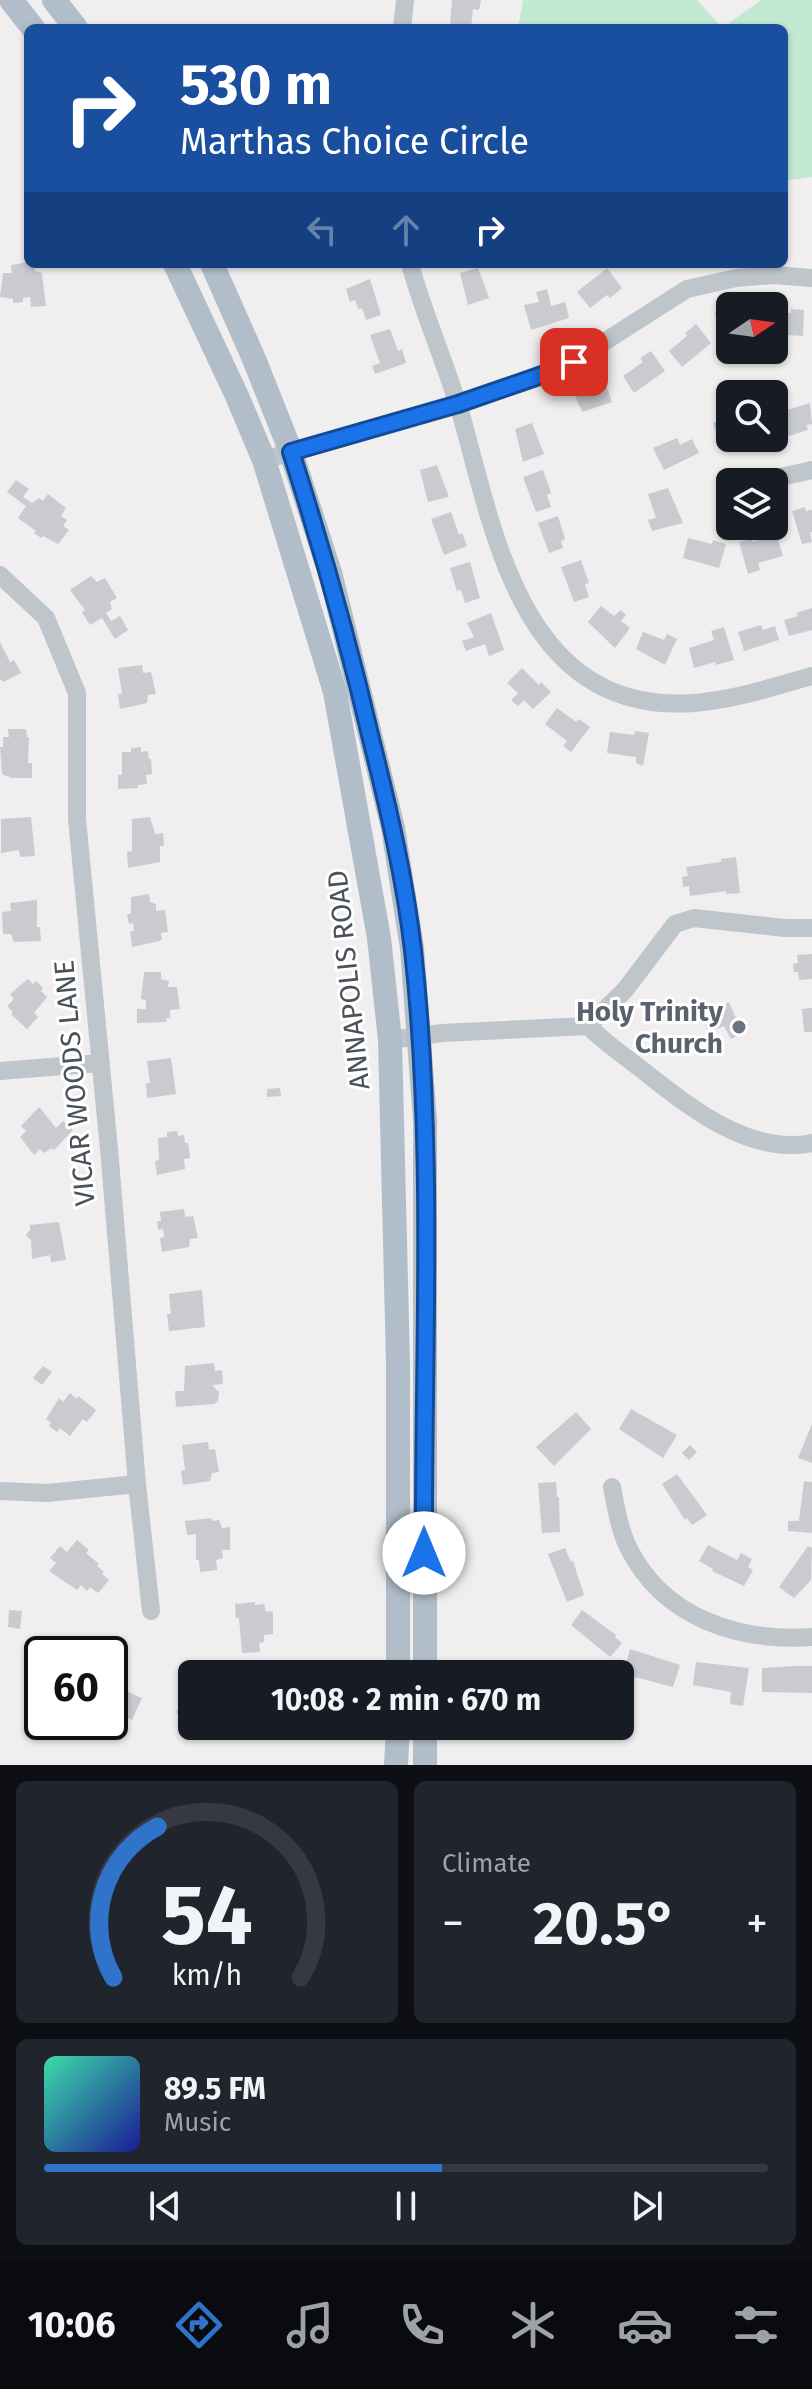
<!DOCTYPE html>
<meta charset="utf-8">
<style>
body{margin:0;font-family:"Fira Sans",sans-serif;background:#20242c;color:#f1f3f6;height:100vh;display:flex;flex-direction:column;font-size:30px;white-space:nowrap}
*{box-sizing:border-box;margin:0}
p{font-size:26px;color:#9ea1a6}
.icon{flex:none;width:44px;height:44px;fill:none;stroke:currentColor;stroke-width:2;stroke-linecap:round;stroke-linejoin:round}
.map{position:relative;height:1765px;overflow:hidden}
.details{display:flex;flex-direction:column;gap:16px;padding:16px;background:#0d0f14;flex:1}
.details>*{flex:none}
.guide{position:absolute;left:24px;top:24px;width:764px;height:244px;border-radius:12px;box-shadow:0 2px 6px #0004;background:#1a4fa0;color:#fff;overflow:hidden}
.needle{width:52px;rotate:77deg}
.controls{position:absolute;left:716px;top:292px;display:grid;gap:16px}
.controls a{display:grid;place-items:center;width:72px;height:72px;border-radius:12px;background:#171b24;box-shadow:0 2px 6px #0004;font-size:40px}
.speed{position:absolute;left:24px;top:1636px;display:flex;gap:16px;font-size:40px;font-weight:700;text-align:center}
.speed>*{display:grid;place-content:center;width:104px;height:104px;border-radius:50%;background:#171b24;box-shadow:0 2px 6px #0004;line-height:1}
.speed .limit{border:4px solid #111;border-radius:12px;background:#fff;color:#111}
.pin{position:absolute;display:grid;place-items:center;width:68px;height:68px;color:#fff;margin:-34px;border-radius:16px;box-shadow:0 4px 12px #0006}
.me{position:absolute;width:88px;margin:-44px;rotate:0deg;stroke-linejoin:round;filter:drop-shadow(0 0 6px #0008)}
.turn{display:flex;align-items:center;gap:28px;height:168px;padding:0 24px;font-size:36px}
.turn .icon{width:104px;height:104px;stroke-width:2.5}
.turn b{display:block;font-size:56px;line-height:68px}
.lanes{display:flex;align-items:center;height:76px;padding:0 24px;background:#0003;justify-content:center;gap:40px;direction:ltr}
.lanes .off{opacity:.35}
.big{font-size:60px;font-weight:700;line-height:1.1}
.details .widget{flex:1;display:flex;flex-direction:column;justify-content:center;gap:12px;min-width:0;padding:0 28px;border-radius:12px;background:#20242c}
.details .dial{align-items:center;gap:0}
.dial svg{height:208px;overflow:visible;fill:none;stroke:#363941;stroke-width:7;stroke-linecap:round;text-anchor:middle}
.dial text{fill:#f1f3f6;stroke:none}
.song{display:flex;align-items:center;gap:24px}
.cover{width:96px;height:96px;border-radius:12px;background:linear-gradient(135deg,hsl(160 70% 55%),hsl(240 70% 35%))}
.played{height:8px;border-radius:4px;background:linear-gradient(90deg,#2f73ca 55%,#363941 55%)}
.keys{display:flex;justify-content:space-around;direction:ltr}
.heat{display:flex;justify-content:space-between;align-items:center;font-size:44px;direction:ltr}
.details .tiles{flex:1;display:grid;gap:16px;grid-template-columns:1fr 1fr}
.widget:last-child{grid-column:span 2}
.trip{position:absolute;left:178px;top:1660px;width:456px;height:80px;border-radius:12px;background:#171b24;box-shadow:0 2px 6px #0004;font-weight:700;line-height:80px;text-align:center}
.dock{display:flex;height:128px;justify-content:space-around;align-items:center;background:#090b0e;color:#9ea1a6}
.dock .icon{width:56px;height:56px}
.dock .selected{color:#2f73ca}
.dock b{font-size:36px;color:#f1f3f6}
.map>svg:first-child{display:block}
.green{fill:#c2e9d1}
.building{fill:#c9cbd0}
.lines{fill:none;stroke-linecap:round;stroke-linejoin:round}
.minor{stroke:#bec5cb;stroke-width:18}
.major{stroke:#b1beca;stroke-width:24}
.route-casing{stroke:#114b97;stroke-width:20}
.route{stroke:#1a73e8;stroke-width:14}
.worship-dot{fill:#6b7280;stroke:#fff;stroke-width:3}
.labels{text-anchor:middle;stroke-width:6;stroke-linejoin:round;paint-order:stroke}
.street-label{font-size:28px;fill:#495159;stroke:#fff}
.worship-label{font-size:28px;font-weight:bold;fill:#5b616d;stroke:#fff;text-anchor:end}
</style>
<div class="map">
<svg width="812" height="1765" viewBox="0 0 812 1765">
<rect width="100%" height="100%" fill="#f0eeee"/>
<path class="green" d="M523 0H697L722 28 761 0H812V177L784 181V28H518Z"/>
<g class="building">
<path d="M452 0H481L479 10 473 9 471 28 450 26Z"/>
<path d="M28 262 34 264 35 271 42 273 46 306 31 307 30 297 23 298V302L13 303V299L0 297 3 273H12L11 265Z"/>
<path d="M478 268 489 298 468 305 460 273Z"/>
<path d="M607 268 622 288 610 298 607 295 590 308 577 292Z"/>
<path d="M370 279 381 315 366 320 362 308 358 309 355 300 350 302 346 289Z"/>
<path d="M547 289 551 306 565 302 569 318 531 330 524 305 539 302 536 292Z"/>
<path d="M791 309 804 310 803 336 774 334V312L791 313Z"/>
<path d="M730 310V332L719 334 715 312Z"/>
<path d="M696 324 711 343 682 367 669 351 687 336 685 333Z"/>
<path d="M390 329 398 351 402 349 406 363 375 374 372 366 380 363 370 335Z"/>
<path d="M651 351 665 371 634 393 623 376 643 362 640 358Z"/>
<path d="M605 382 612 402 582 412 575 395Z"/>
<path d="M810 403 812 424 806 425 808 430 782 438 774 414Z"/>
<path d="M730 417V438L746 439 719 443 713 423Z"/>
<path d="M532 423 544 454 523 462 515 429Z"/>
<path d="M677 438 680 445 692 439 699 453 664 470 653 448Z"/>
<path d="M437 465 449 497 428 502 420 470Z"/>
<path d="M543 470 551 493 547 495 551 507 536 512 523 477Z"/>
<path d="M16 480 29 489 23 497 32 503 39 498 43 501 48 494 66 508 61 516 67 520 63 526 69 530 58 544 43 536 41 538 34 533 36 531 18 518 26 506 7 492Z"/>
<path d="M668 488 683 523 652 531 648 520 656 518 648 494Z"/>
<path d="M805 507 806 511 812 510V532H810L812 542 802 544 792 511Z"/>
<path d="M451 512 459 535 462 533 467 546 444 555 431 519Z"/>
<path d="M558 516 565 539 561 541 563 548 549 553 538 523Z"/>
<path d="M768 536H777L783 556 758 563 760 570 748 574 739 542 752 539 753 542Z"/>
<path d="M688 538 712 544 713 540 726 544 719 568 683 558Z"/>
<path d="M581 560 589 583 585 584 589 597 574 602 561 567Z"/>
<path d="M470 562 480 598 465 603 461 590 457 591 450 568Z"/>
<path d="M91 576 97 582 105 578 117 598 110 602 112 609 106 613 111 621 120 616 128 630 115 639 102 618 90 625 82 612 85 610 70 590Z"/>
<path d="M601 606 614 616 621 610 626 615 621 621 630 628 615 648 588 622Z"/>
<path d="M812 608V630L789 636 784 620 798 616 796 613Z"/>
<path d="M491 613 504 650 489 656 485 644 466 651 462 641 474 637 467 623Z"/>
<path d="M761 625 763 630 775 626 779 640 744 651 738 632Z"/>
<path d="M724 627 734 660 716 665 715 662 694 668 689 648 714 640 711 631Z"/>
<path d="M643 632 664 640 667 634 677 639 665 665 636 649Z"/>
<path d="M0 642 10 662 14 660 21 673 3 682 0 679Z"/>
<path d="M142 665 143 673 151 672 156 694 148 695 147 703 120 709 118 694H122L118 668Z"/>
<path d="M522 668 539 685 541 682 551 692 533 709 524 700 518 706 511 700 518 693 507 683Z"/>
<path d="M557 708 576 722 579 719 590 727 571 752 563 746 567 741 545 724Z"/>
<path d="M8 729H26L27 737H29L28 763H32V778H12L2 774 0 747H3V737H9Z"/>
<path d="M635 731 649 733 643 766 636 763V757L607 753 610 732 634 735Z"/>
<path d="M141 747V752L148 751 149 759H151L152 774 146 775 147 784 138 785V788L118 789V775H122V752H131V748Z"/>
<path d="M31 817 35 856 20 857 19 850 1 853V819Z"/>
<path d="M150 817 155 834 163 833 164 846H160V862L128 868 127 852 132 851V819Z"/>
<path d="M736 857 740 893 726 894V891L690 896 689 886 683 887 682 877 688 876 686 867 721 862V859Z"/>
<path d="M149 894 150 902 156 904V911L165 910 168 932 161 933 162 939 159 941 132 947 130 931H134L133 923 129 924 127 914H131V897Z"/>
<path d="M37 900V927H40L41 941 14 942 11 934H3L2 912 11 911 10 903Z"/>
<path d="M812 954V979L799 980 798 972H794L793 964 798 963 797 955Z"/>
<path d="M144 972H161V979L169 981 168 987H177L180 1009 170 1010V1018H166L167 1022 137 1023V1009H146V1000L141 999Z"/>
<path d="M28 979 33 984 36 981 43 988 41 991 47 997 34 1013 38 1017 27 1029 11 1014 13 1012 7 1006 14 999 10 994Z"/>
<path d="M729 1002 742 1033 731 1039 724 1026 709 1032 702 1017Z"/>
<path d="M812 1008V1032H804L802 1009Z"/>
<path d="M171 1058 176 1094 147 1098 146 1083H150L147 1061Z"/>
<path d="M280 1088 281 1096 267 1097V1089Z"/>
<path d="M39 1107 56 1128 63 1121 73 1130 54 1150 52 1148 44 1153 40 1149 34 1155 20 1137 26 1131 21 1126Z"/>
<path d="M177 1131 178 1136 184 1135 185 1143H188L190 1158 184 1159 185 1169 157 1175 155 1161 159 1160 158 1138 167 1137V1132Z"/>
<path d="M184 1209 185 1217 193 1216 198 1238 190 1239 189 1247 162 1252 160 1238 164 1237 163 1229 158 1230 157 1221H161L160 1212Z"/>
<path d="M59 1222 66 1260 51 1262 50 1255 32 1259 31 1240 26 1235 30 1230V1225Z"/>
<path d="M202 1290 205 1327 169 1331 167 1314H171L169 1294Z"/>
<path d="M214 1363 215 1371 222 1370 223 1384 212 1385 219 1392 218 1401 214 1404 176 1407 175 1391H184L185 1366Z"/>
<path d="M43 1366 52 1372 42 1385 33 1378Z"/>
<path d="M70 1393 77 1399 78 1396 96 1410 87 1422 83 1419 70 1436 60 1428 57 1432 49 1426 51 1423 46 1419 59 1398 63 1402Z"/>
<path d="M631 1409 677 1435 663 1458 619 1429Z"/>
<path d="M576 1412 591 1429 554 1466 536 1447Z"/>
<path d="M812 1424V1463L798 1458Z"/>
<path d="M208 1442 209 1450 215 1449 219 1472 212 1473 210 1481 183 1485 181 1471 185 1470 182 1445Z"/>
<path d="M690 1445 697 1452 689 1460 682 1453Z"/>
<path d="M677 1474 707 1515 692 1525 687 1518 685 1520 662 1484Z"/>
<path d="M804 1481 812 1482V1533L788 1531V1521H799Z"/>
<path d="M556 1482 557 1497H559L560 1532 542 1533 538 1483Z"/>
<path d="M211 1518 212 1521 219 1520 222 1528 230 1527V1550H222L223 1558 216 1560 217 1570 200 1572 199 1560H196V1534L187 1535 185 1521Z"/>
<path d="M77 1540 89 1550 86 1553 99 1564 97 1566 104 1572 102 1574 109 1580 98 1593 90 1587 87 1591 81 1585 77 1590 49 1571 56 1563 50 1558 60 1546 67 1552Z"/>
<path d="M708 1545 737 1560 741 1553 752 1559 748 1567 753 1570 744 1586 712 1571 713 1569 699 1561Z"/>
<path d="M808 1546 812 1548 811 1580 794 1598 779 1587Z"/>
<path d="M565 1548 571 1562 573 1561 584 1595 567 1602 548 1554Z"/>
<path d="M255 1602V1605L264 1604 266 1612 273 1611V1634L264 1635V1642L259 1643 260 1652 242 1653 239 1618H236L235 1604Z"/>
<path d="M9 1610 22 1611 20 1629 8 1627Z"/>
<path d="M582 1610 616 1635 615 1637 622 1643 610 1657 571 1625Z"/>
<path d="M630 1649 680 1665 673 1687 623 1674Z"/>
<path d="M696 1662 749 1668 743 1706 730 1704 731 1692 693 1685Z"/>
<path d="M793 1666H812V1693L762 1692V1668Z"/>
<path d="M110 1680 120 1684 119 1688 142 1698 132 1720 125 1717 122 1725 110 1720 114 1712 110 1710Z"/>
<path d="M192 1695V1722L189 1725 176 1712Z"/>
</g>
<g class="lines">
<g class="minor">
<path d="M402 28 405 0"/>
<path d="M410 264C425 319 449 370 464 425 497 549 530 715 694 703 734 700 773 687 812 676"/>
<path d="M264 460 458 404 565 367 687 289 736 278 774 275 812 278"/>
<path d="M759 482 812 470"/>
<path d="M728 499 730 497"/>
<path d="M0 575 46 618 77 693V819L109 1149 137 1484 151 1611"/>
<path d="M588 1026C604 1042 623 1055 641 1069 687 1105 748 1156 812 1143"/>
<path d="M390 1040 442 1033 588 1026 625 990 675 924 694 918 785 928H812"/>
<path d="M0 1071 100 1063"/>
<path d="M612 1487C616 1507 619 1528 628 1547 663 1618 738 1642 812 1637"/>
<path d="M0 1491 47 1493 137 1484"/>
</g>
<g class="major">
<path d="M11 0 33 28"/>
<path d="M54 0 76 28"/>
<path d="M175 264 237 396 264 460 335 692 379 938 390 1040 398 1363V1674"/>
<path d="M212 264 254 359 291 452 331 576 393 828 412 948 425 1121V1674"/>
<path d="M425 1726V1765"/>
<path d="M396 1765 398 1726"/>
</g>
</g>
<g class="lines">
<g class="route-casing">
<path id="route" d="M424 1553C423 1353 435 1150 413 950 405 880 389 811 372 743 349 644 322 548 291 452L458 404 565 367 574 362"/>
</g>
<use href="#route" class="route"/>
</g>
<circle class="worship-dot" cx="739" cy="1027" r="8"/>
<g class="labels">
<g class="street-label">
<text transform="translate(348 980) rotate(-96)" y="10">ANNAPOLIS ROAD</text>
<text transform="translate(74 1083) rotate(-95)" y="10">VICAR WOODS LANE</text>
</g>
<g class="worship-label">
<text x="723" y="1021">Holy Trinity<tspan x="723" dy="32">Church</tspan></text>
</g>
</g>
</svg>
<div class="controls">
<a><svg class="needle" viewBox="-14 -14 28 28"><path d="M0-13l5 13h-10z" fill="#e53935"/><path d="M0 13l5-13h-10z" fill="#9ea1a6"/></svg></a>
<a><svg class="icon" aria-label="search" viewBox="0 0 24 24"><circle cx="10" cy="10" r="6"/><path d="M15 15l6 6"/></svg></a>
<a><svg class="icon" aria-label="layers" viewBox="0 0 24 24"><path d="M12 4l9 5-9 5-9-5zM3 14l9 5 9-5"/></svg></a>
</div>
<div class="speed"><div class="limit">60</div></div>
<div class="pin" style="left:574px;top:362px;background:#d93025"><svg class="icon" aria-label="arrive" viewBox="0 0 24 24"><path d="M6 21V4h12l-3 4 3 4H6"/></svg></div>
<svg class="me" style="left:424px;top:1553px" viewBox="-20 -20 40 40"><circle r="19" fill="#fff"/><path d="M0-13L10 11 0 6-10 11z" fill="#1a73e8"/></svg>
<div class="trip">10:08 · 2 min · 670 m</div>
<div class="guide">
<div class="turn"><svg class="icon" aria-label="right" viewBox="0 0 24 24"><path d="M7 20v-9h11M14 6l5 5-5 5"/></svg><div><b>530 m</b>Marthas Choice Circle</div></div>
<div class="lanes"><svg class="icon off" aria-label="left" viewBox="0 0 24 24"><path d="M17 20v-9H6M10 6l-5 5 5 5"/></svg><svg class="icon off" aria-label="ahead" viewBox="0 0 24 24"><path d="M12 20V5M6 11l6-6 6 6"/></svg><svg class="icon" aria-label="right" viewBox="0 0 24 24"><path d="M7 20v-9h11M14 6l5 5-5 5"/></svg></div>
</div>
</div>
<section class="details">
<div class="tiles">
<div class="widget dial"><svg viewBox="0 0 100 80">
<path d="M14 69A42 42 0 1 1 86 69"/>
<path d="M14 69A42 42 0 0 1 31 11" stroke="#2f73ca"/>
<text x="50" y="56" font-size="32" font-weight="700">54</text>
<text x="50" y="72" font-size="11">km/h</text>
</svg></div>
<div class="widget"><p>Climate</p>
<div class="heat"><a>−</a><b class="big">20.5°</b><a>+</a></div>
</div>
<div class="widget">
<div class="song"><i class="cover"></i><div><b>89.5 FM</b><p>Music</p></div></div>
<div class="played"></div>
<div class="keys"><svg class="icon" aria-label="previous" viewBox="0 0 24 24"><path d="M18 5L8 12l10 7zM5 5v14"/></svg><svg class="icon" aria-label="pause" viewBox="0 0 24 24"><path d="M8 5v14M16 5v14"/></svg><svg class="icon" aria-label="next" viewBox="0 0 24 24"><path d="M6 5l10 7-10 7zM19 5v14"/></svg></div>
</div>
</div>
</section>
<nav class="dock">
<b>10:06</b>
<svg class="icon selected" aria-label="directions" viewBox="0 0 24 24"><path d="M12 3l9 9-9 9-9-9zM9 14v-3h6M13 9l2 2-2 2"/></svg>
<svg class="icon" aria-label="music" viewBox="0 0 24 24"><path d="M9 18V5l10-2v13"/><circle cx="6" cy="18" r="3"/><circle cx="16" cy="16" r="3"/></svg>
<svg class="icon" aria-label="phone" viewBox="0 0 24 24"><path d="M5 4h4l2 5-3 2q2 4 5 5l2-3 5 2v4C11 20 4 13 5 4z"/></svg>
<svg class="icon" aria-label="climate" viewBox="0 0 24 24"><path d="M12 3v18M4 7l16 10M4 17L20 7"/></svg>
<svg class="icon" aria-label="car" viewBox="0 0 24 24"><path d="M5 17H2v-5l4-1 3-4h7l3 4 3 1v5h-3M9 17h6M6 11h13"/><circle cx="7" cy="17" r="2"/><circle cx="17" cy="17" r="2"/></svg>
<svg class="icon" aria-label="filters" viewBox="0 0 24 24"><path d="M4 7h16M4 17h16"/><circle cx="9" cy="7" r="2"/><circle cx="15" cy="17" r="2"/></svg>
</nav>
